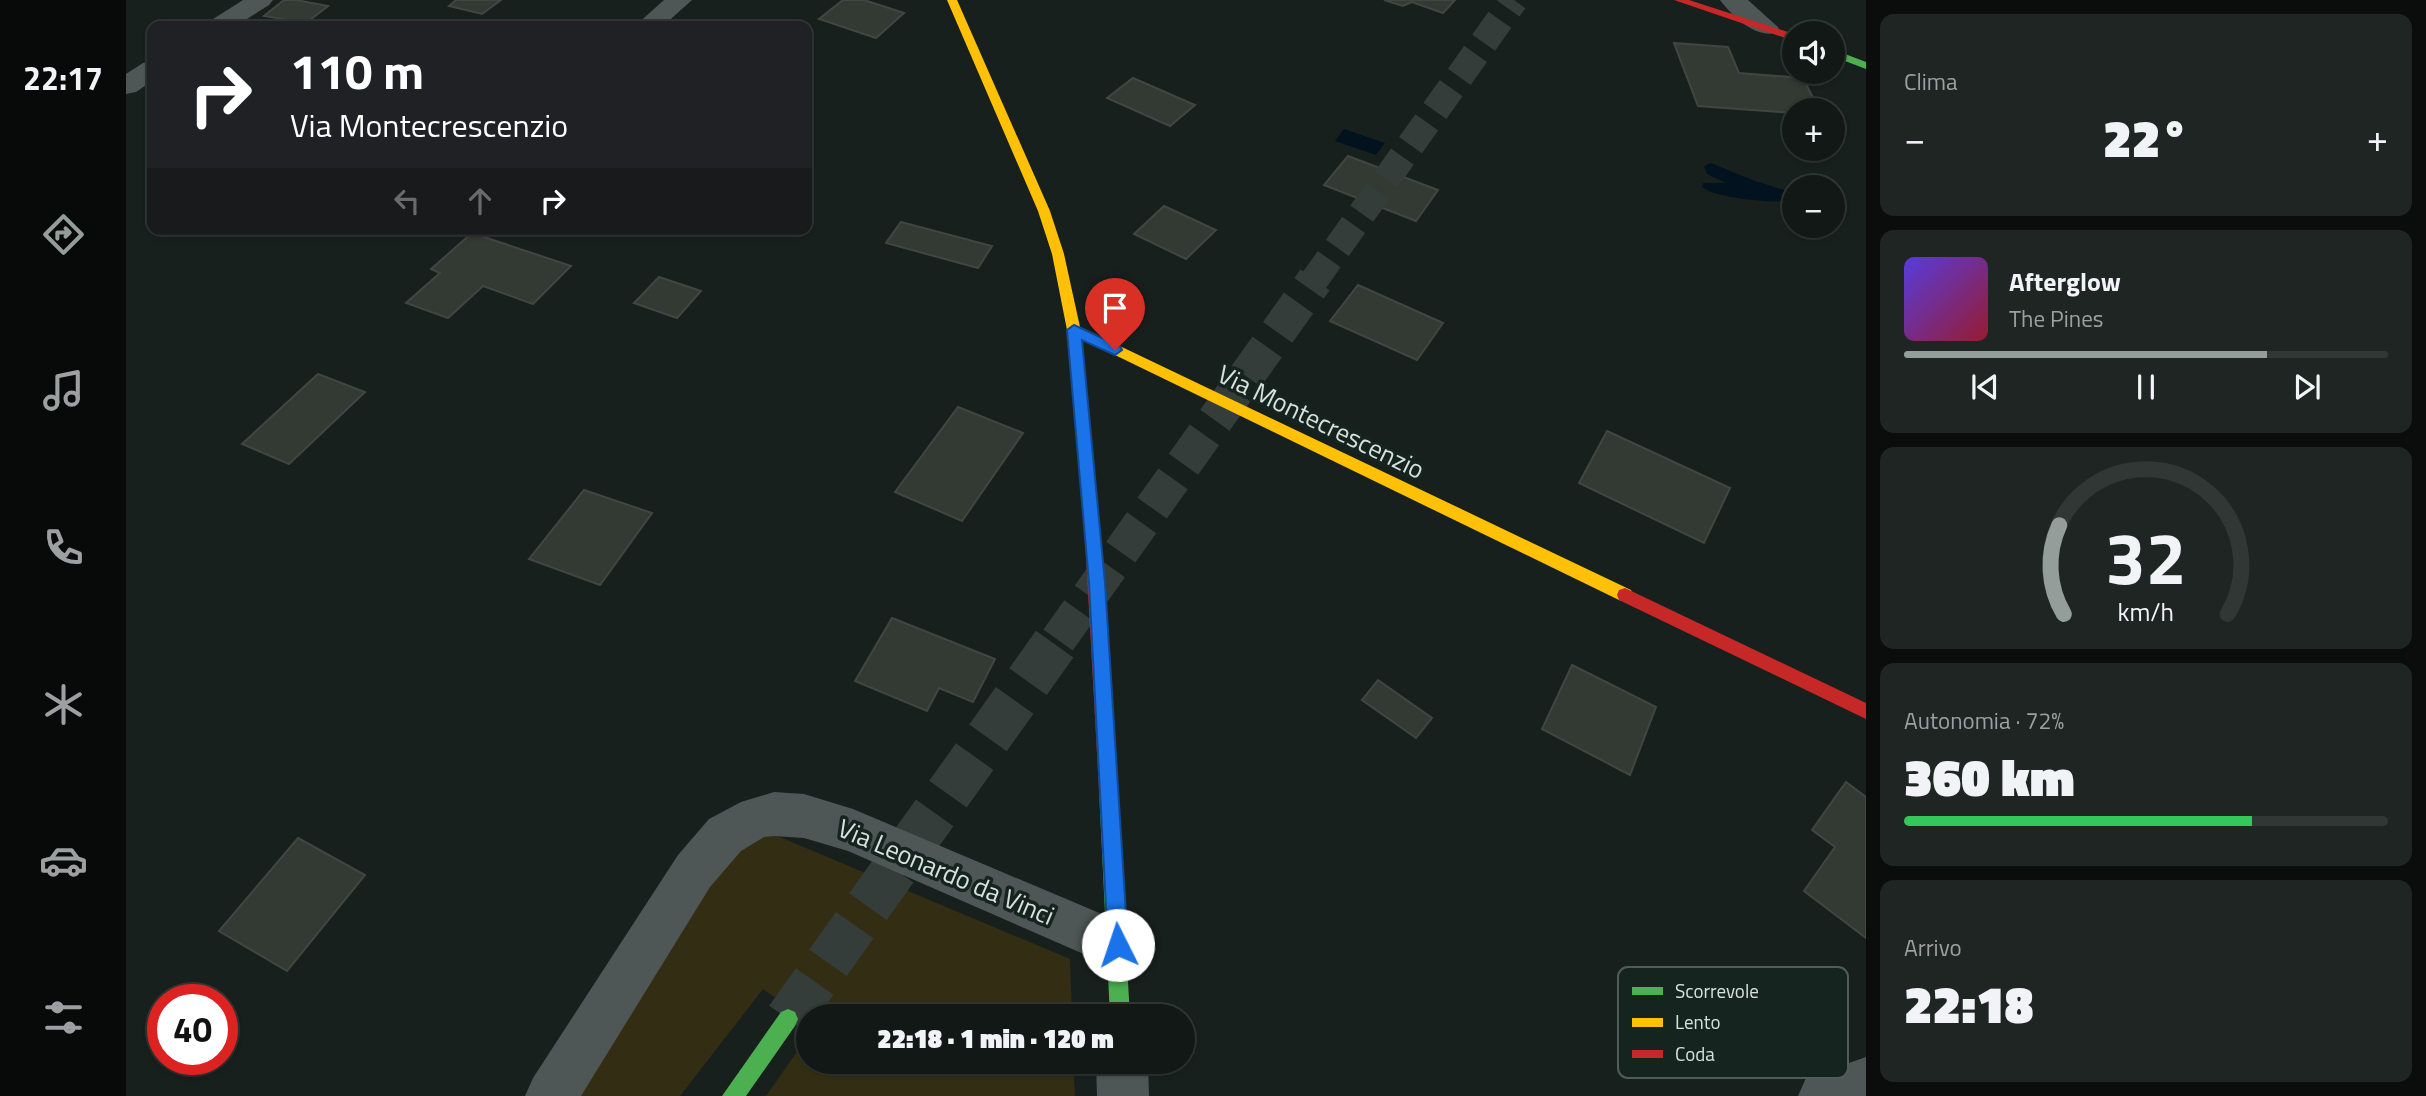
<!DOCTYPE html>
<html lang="it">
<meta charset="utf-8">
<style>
body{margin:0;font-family:"Titillium Web",sans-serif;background:#1f2523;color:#f1f3f6;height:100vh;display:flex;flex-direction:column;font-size:26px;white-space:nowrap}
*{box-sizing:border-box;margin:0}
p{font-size:23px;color:#9ca0a1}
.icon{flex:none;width:38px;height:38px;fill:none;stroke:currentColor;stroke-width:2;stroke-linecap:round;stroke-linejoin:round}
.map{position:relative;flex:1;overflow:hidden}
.details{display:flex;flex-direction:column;gap:14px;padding:14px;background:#0a0d0c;width:560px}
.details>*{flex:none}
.hud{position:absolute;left:21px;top:21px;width:665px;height:214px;border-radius:14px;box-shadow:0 2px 5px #0004,0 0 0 2px #313735;background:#202124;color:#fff;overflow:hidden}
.fabs{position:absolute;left:1656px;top:21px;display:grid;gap:14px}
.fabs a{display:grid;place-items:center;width:63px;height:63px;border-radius:50%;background:#121816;box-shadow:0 2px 5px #0004,0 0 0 2px #313735;font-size:35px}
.speed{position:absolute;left:21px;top:984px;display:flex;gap:14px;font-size:35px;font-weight:700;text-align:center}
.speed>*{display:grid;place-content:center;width:91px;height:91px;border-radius:50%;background:#121816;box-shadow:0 2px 5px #0004,0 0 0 2px #313735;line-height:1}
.speed .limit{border:10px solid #d22;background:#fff;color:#111}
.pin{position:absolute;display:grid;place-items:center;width:60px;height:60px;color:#fff;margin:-72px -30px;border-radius:50% 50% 50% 0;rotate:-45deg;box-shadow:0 0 7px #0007}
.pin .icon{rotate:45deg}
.me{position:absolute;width:77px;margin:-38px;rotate:356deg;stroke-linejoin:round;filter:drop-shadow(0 0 5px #0008)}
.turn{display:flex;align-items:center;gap:24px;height:147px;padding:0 28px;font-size:32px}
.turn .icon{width:91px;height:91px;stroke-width:2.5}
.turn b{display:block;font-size:49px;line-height:60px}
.lanes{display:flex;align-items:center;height:66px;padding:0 28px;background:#0003;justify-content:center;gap:35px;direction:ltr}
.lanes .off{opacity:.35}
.big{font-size:52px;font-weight:800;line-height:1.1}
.details .card{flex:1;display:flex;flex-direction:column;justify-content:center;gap:10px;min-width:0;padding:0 24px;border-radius:14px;background:#1f2523}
.details .dial{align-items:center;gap:0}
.dial svg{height:182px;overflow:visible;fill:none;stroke:#313735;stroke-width:7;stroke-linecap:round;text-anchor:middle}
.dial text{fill:#f1f3f6;stroke:none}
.song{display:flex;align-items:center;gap:21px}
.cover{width:84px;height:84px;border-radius:10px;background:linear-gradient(135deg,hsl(250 70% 55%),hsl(350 70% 35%))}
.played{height:7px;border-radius:4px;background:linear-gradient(90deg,#959d9a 75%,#313735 75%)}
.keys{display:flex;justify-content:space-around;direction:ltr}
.heat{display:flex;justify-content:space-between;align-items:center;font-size:38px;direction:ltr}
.charge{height:10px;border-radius:5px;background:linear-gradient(90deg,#34c759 72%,#313735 0)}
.trip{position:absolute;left:670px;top:1004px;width:399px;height:70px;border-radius:35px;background:#121816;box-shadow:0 2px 5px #0004,0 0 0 2px #313735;font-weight:800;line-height:70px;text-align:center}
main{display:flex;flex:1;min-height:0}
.tab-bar{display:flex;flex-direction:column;width:126px;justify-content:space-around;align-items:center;background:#070a09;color:#9ca0a1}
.tab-bar .icon{width:49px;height:49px}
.tab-bar .current{color:#959d9a}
.tab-bar b{font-size:32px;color:#f1f3f6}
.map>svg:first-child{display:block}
.green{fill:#332e13}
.water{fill:#02131f}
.building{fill:#333933;stroke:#424643;stroke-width:2}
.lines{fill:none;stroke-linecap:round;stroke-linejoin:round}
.secondary-tunnel-far2{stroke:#353d3a;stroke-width:28;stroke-dasharray:28 14;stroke-linecap:butt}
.secondary-tunnel-far1{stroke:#353d3a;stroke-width:36;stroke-dasharray:36 18;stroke-linecap:butt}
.secondary-tunnel{stroke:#353d3a;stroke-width:46;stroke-dasharray:46 23;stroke-linecap:butt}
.street{fill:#4f5656;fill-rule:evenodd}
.fast{fill:#4caf50;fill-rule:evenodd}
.slow{fill:#ffc107;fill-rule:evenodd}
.jam{fill:#c62828;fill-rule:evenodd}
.route{fill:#1a73e8;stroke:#114b97;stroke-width:2}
.labels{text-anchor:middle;stroke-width:7;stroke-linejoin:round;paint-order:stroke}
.street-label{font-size:26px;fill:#d8e1dd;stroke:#15241e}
.key{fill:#15241e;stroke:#505d57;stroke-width:2}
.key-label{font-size:19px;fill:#d8e1dd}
</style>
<main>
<nav class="tab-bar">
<b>22:17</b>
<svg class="icon current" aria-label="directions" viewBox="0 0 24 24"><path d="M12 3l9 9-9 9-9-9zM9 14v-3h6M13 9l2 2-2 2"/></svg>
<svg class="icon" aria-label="music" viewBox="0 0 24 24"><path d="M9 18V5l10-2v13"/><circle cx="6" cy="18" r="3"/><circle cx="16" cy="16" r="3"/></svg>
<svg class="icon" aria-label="phone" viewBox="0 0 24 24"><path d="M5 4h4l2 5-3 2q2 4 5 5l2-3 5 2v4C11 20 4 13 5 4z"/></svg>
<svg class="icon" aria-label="climate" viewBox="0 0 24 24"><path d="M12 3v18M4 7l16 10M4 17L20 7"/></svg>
<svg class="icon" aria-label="car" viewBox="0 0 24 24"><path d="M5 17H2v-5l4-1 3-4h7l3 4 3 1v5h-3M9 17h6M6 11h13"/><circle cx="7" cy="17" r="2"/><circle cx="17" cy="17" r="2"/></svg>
<svg class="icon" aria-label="filters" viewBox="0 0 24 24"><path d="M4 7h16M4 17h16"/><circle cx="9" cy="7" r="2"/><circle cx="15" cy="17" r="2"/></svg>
</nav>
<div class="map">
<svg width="1740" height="1096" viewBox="0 0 1740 1096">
<rect width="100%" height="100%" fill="#18201d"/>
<g class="green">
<path d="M649 835 944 959 946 1017H682V1021L637 989 554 1096H449L589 873 625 836Z"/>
<path d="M682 1036V1062H947L949 1096H640Z"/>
</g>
<g class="water">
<path d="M1218 129 1259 143 1250 155 1209 141Z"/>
<path d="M1585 163 1629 181 1668 193V201C1648 203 1591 199 1576 187L1577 183H1600L1581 174 1578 166Z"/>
</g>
<g class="building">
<path d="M158 0H170L202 6 180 23 138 16Z"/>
<path d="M330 0H375L356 14 323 6Z"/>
<path d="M717 0H738L778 13 750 38 693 19Z"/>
<path d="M1258 0H1329L1317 13 1286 2 1277 6Z"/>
<path d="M1548 43 1602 47 1613 73 1677 78 1693 110H1668V113L1572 106Z"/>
<path d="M1007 78 1069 105 1044 126 981 98Z"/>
<path d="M1222 156 1312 190 1290 221 1198 185Z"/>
<path d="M1038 206 1090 230 1060 259 1008 234Z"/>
<path d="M775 222 866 246 852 268 760 243Z"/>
<path d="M346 233 445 266 407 304 357 286 322 318 280 303 314 273 305 269Z"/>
<path d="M533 277 575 291 551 318 508 303Z"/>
<path d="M1232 285 1317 323 1291 360 1204 321Z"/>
<path d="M192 374 239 392 163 464 116 444Z"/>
<path d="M832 407 897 433 836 521 769 492Z"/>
<path d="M1481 431 1604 488 1578 543 1453 483Z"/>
<path d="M458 490 526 513 474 585 403 559Z"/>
<path d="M766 618 869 659 847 702 813 688 801 711 729 681Z"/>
<path d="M1446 665 1530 707 1504 775 1416 729Z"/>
<path d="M1252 680 1306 718 1290 738 1236 700Z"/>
<path d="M1720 782 1740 797V938L1678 891 1709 847 1686 830Z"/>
<path d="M172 838 239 875 161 971 93 931Z"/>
</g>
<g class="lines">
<path class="secondary-tunnel-far2" d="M1187 282 1388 0"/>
<path class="secondary-tunnel-far1" d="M932 640 1189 280"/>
<path class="secondary-tunnel" d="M662 1019 933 638"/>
<g class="street">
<path d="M117 0H147L143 5 110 26H80L84 21Z"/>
<path d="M538 0H566L537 26H509Z"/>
<path d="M1594 0H1622L1653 28 1649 33C1629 38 1606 16 1594 0Z"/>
<path d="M26 61V81L10 92 0 94V74L17 63Z"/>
<path d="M648 792 678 794 727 809 1009 928 1016 945 1009 962 992 969 722 851 678 838 648 836 638 837 615 851 584 887 455 1096H399L407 1078 552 855 583 819 615 802Z"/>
<path d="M1740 1057V1096H1672L1680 1078Z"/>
<path d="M970 1062H1022L1023 1096H971Z"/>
</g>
<g class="fast">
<path d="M1706 49 1740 62V69L1706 56Z"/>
<path d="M982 780 988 783 991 789 1004 1017H984L973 789 976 783Z"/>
<path d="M662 1009 669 1012 672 1019 669 1026 620 1096H596L655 1012Z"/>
</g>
<path class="slow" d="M821 0H831L924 211 938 254 954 327 1505 590 1507 595 1505 600 1499 602 1493 600 956 339 975 538 973 543H961L941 330 926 254 912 211Z"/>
<g class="jam">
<path d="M1548 0H1563L1668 34V41Z"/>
<path d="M967 532 973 533 975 538 991 789 988 795 982 798 976 795 973 789 959 538 961 533Z"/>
<path d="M1499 588 1740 703V719L1493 600 1491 595 1493 590Z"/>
</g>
</g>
<path class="route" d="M948 325 994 346 996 350 989 355 956 340 979 583 1002 945 999 952 992 955 985 952 982 945 963 583 941 330Z"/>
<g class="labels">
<g class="street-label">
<text transform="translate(1195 422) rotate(26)" y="9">Via Montecrescenzio</text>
<text transform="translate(820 872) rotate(23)" y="9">Via Leonardo da Vinci</text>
</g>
</g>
<rect x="1492" y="967" width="230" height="111" rx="10" class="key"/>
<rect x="1506" y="987" width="31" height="8" fill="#4caf50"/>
<rect x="1506" y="1018" width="31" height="9" fill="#ffc107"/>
<rect x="1506" y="1050" width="31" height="8" fill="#c62828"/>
<g class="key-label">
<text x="1549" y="998">Scorrevole</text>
<text x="1549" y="1029">Lento</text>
<text x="1549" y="1061">Coda</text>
</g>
</svg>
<div class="fabs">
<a><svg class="icon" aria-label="sound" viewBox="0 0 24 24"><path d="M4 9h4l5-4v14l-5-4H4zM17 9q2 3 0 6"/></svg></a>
<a>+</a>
<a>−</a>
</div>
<div class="speed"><div class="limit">40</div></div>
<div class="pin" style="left:989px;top:350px;background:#d93025"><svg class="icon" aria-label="arrive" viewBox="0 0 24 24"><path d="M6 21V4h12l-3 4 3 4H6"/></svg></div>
<svg class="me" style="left:992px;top:945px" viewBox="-20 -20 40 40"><circle r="19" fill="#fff"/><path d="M0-13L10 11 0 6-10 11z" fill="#1a73e8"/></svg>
<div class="trip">22:18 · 1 min · 120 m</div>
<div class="hud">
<div class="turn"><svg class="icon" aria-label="right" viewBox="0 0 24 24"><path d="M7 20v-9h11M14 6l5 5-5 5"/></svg><div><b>110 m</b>Via Montecrescenzio</div></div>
<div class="lanes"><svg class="icon off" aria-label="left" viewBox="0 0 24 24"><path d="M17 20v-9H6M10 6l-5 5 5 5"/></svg><svg class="icon off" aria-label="ahead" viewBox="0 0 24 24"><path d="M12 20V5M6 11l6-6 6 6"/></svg><svg class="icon" aria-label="right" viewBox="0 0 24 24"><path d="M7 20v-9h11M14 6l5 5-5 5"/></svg></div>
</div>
</div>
<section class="details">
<div class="card"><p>Clima</p>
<div class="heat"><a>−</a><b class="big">22°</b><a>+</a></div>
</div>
<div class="card">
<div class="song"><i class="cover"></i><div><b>Afterglow</b><p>The Pines</p></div></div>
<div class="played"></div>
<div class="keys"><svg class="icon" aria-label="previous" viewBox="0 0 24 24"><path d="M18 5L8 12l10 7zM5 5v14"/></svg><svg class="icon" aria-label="pause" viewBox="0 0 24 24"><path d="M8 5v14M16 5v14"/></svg><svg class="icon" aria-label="next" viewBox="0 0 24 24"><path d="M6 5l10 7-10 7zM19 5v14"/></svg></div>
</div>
<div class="card dial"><svg viewBox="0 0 100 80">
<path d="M14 69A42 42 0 1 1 86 69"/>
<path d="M14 69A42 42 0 0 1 12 30" stroke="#959d9a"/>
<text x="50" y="56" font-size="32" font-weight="700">32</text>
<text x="50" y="72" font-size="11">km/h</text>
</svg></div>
<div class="card"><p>Autonomia · 72%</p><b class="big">360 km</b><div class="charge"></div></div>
<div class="card"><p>Arrivo</p><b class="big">22:18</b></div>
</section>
</main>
